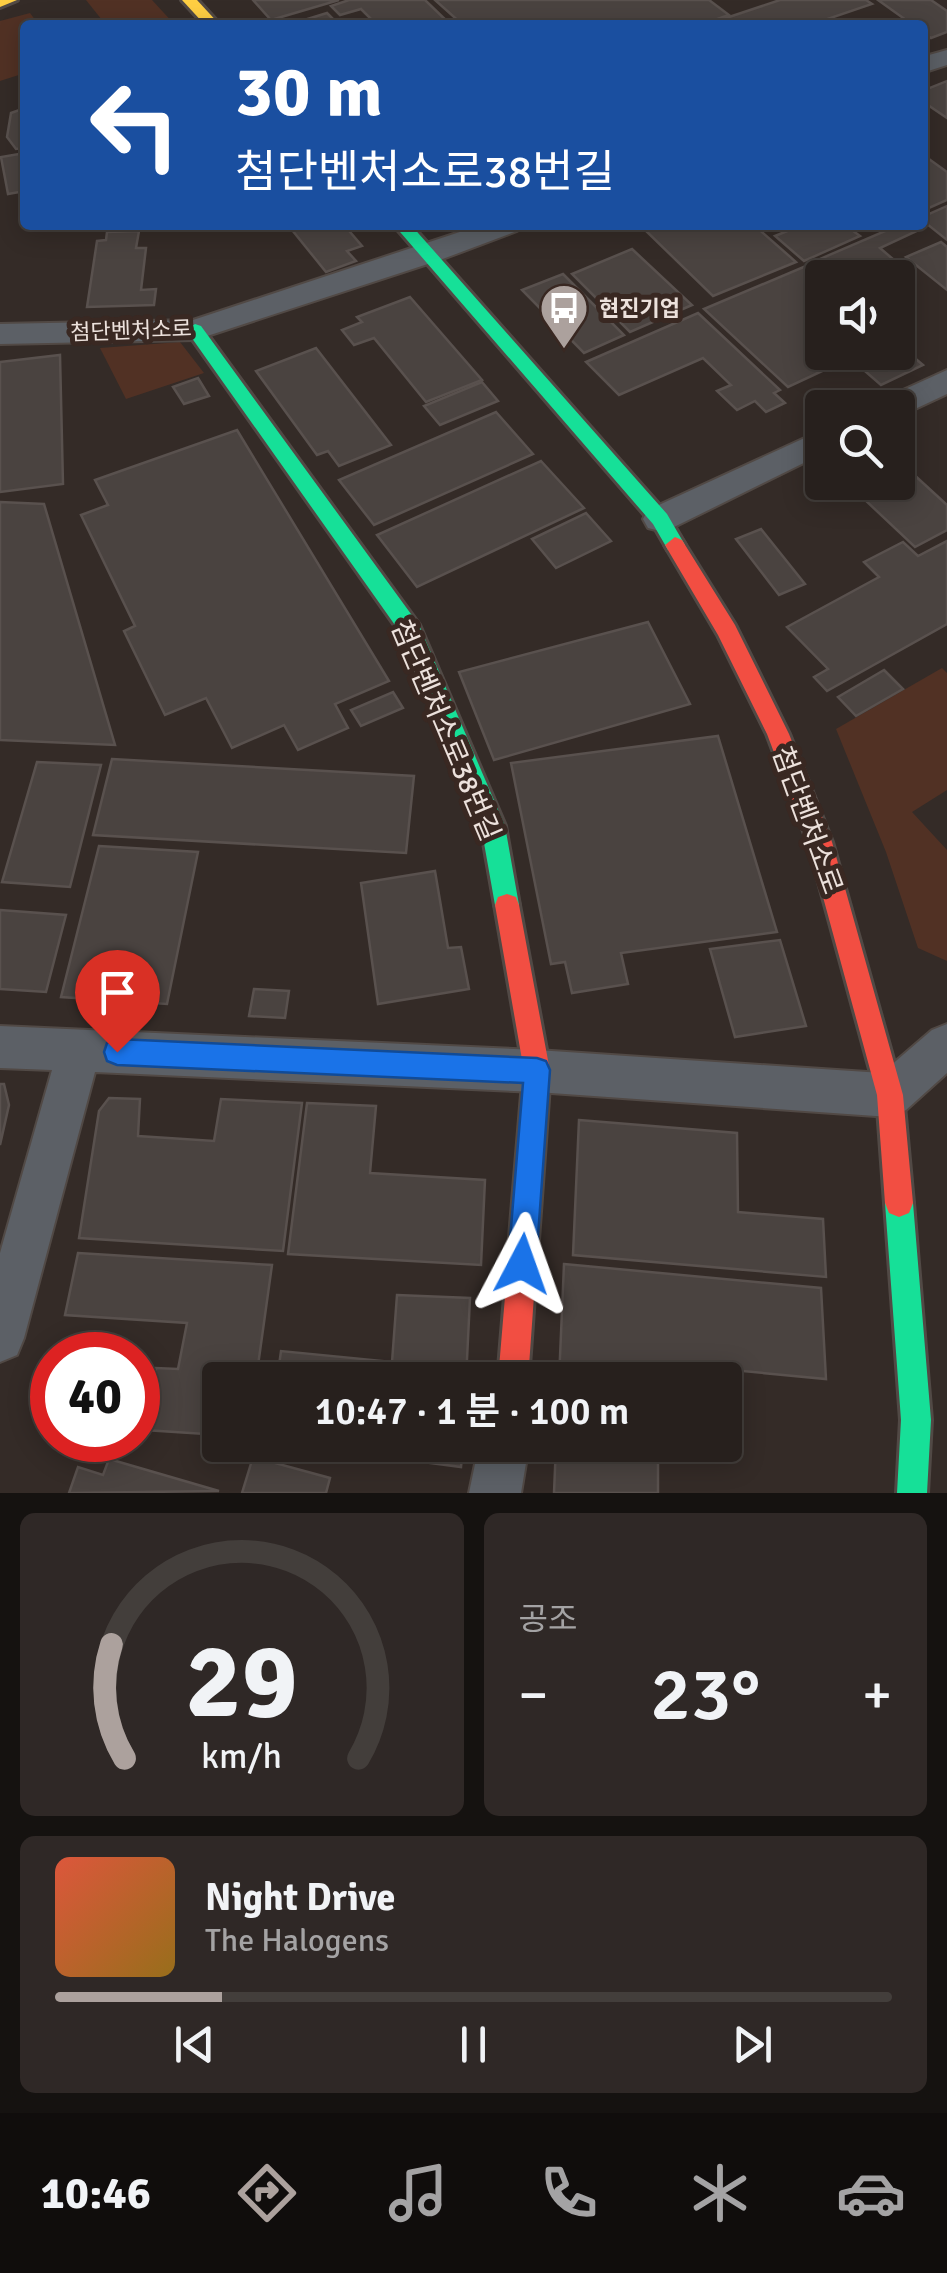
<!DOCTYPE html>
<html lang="ko">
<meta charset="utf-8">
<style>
body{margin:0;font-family:Signika,"Noto Sans KR",sans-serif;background:#2f2826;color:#f1f3f6;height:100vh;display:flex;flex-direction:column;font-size:38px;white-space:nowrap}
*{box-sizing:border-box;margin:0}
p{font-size:32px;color:#a4a3a4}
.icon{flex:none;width:55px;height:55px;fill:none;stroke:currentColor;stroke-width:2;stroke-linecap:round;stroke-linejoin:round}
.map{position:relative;height:1493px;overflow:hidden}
.details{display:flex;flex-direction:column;gap:20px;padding:20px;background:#151210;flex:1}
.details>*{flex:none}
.hud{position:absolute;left:20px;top:20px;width:908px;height:210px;border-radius:10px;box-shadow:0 5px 25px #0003,0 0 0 2px #433e3b;background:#1a4fa0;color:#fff;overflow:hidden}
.controls{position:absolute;left:805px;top:260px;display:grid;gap:20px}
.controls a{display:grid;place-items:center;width:110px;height:110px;border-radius:10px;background:#27201d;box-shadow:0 5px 25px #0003,0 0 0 2px #433e3b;font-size:50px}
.speed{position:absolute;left:30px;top:1332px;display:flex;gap:20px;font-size:50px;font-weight:700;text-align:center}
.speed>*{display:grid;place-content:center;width:130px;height:130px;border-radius:50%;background:#27201d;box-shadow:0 5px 25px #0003,0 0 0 2px #433e3b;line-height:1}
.speed .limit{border:15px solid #d22;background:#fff;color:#111}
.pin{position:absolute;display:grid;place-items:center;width:85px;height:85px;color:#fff;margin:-102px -42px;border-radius:50% 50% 50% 0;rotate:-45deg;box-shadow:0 0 10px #0007}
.pin .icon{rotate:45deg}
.me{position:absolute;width:110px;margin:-55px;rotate:4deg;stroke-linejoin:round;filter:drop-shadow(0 0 8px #0008)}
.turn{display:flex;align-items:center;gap:35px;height:210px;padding:0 50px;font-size:45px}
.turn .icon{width:130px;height:130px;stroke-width:2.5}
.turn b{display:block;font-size:70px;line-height:85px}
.big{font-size:75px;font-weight:600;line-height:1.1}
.details .widget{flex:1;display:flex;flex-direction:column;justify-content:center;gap:15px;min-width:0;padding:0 35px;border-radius:15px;background:#2f2826}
.details .dial{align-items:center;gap:0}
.dial svg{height:260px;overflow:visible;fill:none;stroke:#433e3b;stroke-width:7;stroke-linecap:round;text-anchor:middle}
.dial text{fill:#f1f3f6;stroke:none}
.song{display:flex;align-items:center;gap:30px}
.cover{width:120px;height:120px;border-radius:15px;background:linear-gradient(135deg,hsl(10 70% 55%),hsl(40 70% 35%))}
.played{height:10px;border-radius:5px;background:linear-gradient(90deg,#aca19d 20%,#433e3b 20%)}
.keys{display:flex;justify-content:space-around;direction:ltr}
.heat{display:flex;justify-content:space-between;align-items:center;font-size:55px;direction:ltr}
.details .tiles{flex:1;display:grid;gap:20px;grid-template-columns:1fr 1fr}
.widget:last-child{grid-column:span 2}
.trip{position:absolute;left:202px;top:1362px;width:540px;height:100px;border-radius:10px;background:#27201d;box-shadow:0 5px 25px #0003,0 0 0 2px #433e3b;font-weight:600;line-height:100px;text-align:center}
.tabs{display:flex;height:160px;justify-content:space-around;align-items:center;background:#100d0c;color:#a4a3a4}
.tabs .icon{width:70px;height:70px}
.tabs .on{color:#aca19d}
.tabs b{font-size:45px;color:#f1f3f6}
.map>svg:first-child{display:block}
.green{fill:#513124}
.building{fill:#4a4340;stroke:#59514e;stroke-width:2.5}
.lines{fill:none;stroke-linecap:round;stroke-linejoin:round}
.street-casing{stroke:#514945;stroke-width:4}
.fast-casing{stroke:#514945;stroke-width:6}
.slow-casing{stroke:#514945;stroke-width:6}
.jam-casing{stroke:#514945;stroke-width:6}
.street{fill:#5c6066;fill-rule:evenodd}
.fast{fill:#16e098;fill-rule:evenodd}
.slow{fill:#ffcf43;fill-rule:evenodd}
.jam{fill:#f24e42;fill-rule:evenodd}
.route{fill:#1a73e8;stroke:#114b97;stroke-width:2.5}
.labels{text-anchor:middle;stroke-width:10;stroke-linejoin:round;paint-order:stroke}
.far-poi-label{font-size:22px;font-weight:bold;fill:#ece1dc;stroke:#392822;text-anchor:start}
.far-street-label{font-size:22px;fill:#ece1dc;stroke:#392822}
.street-label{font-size:28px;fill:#ece1dc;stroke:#392822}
</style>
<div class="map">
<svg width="947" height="1493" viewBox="0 0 947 1493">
<rect width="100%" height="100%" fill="#342b27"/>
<g class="green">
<path d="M86 0H152L175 25H106Z"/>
<path d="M30 13 39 25H25V73L0 81V21Z"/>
<path d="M180 342 204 373 126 399 100 348Z"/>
<path d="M942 668 947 673V790L912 812 947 850V961L918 948 886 852 836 729Z"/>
</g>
<g class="building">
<path d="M253 0H339L271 20Z"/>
<path d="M349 0H425L451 25H377L361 9 340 15 331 6Z"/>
<path d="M435 0H709L729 15 700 25H463Z"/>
<path d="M780 0H866L872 4 810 25H705Z"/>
<path d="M878 0H931L947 11V32L931 38 922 32V25H913Z"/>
<path d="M327 13 339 25H288Z"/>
<path d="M947 81V118L922 101V91Z"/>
<path d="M25 108V148L16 149 7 137 11 113Z"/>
<path d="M25 153V191L8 194 1 157Z"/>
<path d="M922 154 947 172V200L922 211Z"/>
<path d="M947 206V240L922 220V217Z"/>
<path d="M288 225H344L362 246 347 251 356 261 326 272Z"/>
<path d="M655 225H754L796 262 713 296 644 229Z"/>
<path d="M802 225H845L860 236 804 261 775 236Z"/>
<path d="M899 225H916L921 229 880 248 894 260 854 278H831L813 262Z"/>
<path d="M139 231 136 248H146L141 290 156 289 154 305 87 307 97 241 106 240 107 232Z"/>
<path d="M941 242 947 247V290L906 257Z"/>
<path d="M632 249 692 305 630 332 572 274Z"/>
<path d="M806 266 822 280V352H898V344L923 365 881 385 850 358 788 387 704 309Z"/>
<path d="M563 274 624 335 584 353 522 290Z"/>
<path d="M410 297 482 380 426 402 374 338 354 345 342 330 362 322 357 317Z"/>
<path d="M698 313 780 390 774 393 785 403 766 412 755 401 737 410 717 391 731 385 703 358 619 395 586 362Z"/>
<path d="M316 348 391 445 339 466 328 451 317 455 256 371Z"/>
<path d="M60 355 63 484 0 492V362Z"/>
<path d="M198 378 209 396 184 404 173 387Z"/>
<path d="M482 382 498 401 440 425 424 406Z"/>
<path d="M496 412 533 454 374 525 339 480Z"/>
<path d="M237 430 389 681 335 704 348 728 298 750 284 725 232 748 206 698 165 715 124 631 135 626 81 515 108 505 95 480Z"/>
<path d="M898 460 947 505V530L915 547 846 482H898Z"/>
<path d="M541 461 584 508 417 587 377 535Z"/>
<path d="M0 502 44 504 115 745 0 740Z"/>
<path d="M586 513 611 541 556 568 532 539Z"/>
<path d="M761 529 805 584 779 595 736 539Z"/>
<path d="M947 541V624L827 691 814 677 828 669 787 627 879 577 864 562 903 542 918 556Z"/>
<path d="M648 622 690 704 494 760 459 672Z"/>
<path d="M884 670 903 689 856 716 838 697Z"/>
<path d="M393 692 403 708 361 726 351 710Z"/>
<path d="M718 736 777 932 621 953 628 984 572 993 565 962 551 964 511 763Z"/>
<path d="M112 759 414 776 406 853 93 835Z"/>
<path d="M37 762 101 765 70 887 2 882Z"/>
<path d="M99 846 198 852 167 1004 61 997Z"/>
<path d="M435 871 448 948 461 947 469 989 378 1004 361 883Z"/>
<path d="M0 910 66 915 46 992 0 989Z"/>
<path d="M780 940 806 1026 735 1037 710 949Z"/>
<path d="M254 989 289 991 285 1018 249 1016Z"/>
<path d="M0 1084H4L9 1105 0 1145Z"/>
<path d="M109 1098 140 1099 138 1136 214 1141 221 1099 302 1103 283 1251 79 1238 99 1111Z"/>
<path d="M307 1103 376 1106 370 1173 485 1180 481 1265 288 1254Z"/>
<path d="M579 1120 737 1133 738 1212 823 1219 826 1277 573 1255Z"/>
<path d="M78 1253 272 1265 256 1380H220V1435L145 1430 156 1368 178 1369 187 1323 65 1315Z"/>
<path d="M564 1264 821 1288 826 1379 658 1363V1380H559Z"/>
<path d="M397 1295 470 1298 466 1380H277L281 1351 392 1362Z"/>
<path d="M295 1445H463L461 1467Z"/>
<path d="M556 1445H658V1493H554Z"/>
<path d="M253 1457 330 1478 326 1493H242Z"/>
<path d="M109 1459 219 1491 69 1493 78 1467 103 1475Z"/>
</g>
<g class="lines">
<g class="street-casing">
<g id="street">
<path d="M947 50V65L922 73V57Z"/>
<path d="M481 225H521L517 231 440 260 195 340 0 344V324L193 320Z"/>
<path d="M947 370V394L898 417V408H877L881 400Z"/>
<path d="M822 430V454L672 528 660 531 648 528 643 519 648 510Z"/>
<path d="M947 1024V1073L906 1110 890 1117 537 1092 95 1072 24 1338 17 1355 0 1362V1253L52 1070 0 1068V1026L537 1050 882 1073 932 1030Z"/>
<path d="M479 1445H529L521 1493H469Z"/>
</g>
</g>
<g class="fast-casing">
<g id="fast">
<path d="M394 225H411L667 514 685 545 682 550H668L653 524Z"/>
<path d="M195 324 201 326 419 625 505 826 519 905 516 913 507 916 498 913 495 905 481 826 402 635 189 334 186 330Z"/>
<path d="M899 1189 909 1193 913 1203 931 1420 927 1493H897L901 1420 885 1203 889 1193Z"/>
</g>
</g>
<g class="slow-casing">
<g id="slow">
<path d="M0 0H17L0 7Z"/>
<path d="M182 0H197L220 25H205Z"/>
</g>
</g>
<g class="jam-casing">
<g id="jam">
<path d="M675 537 682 540 735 625 789 734 832 842 903 1095 913 1203 909 1213 899 1217 889 1213 885 1203 877 1095 808 842 767 734 718 635 665 545Z"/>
<path d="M507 894 516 897 519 905 550 1071 528 1380H498L524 1071 495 905 498 897Z"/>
</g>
</g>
<use href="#street" class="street"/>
<use href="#fast" class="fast"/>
<use href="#slow" class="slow"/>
<use href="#jam" class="jam"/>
</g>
<path class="route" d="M117 1039 537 1058 546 1061 550 1070 536 1264 532 1274 522 1278 512 1274 508 1264 523 1083 117 1065 107 1061 104 1052 107 1043Z"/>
<defs>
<g id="bus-pin" transform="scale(2.5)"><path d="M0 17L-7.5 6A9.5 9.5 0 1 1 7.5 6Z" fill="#aca19d" stroke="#392822"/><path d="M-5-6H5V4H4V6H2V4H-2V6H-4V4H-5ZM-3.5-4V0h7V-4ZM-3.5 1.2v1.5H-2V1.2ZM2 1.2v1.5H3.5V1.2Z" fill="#fff"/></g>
</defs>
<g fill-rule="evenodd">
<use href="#bus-pin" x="564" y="308"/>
</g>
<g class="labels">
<g class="far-poi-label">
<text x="599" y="316">현진기업</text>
</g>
<g class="far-street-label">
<text transform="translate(131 330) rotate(-2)" y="8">첨단벤처소로</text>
</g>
<g class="street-label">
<text transform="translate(446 730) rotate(67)" y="10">첨단벤처소로38번길</text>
<text transform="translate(808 820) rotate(70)" y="10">첨단벤처소로</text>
</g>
</g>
</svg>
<div class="controls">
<a><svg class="icon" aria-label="sound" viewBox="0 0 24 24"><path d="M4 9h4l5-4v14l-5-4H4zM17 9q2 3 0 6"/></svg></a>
<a><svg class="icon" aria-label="search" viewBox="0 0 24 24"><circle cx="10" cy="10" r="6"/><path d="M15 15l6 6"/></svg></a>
</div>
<div class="speed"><div class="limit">40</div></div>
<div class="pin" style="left:117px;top:1052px;background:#d93025"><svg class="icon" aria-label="arrive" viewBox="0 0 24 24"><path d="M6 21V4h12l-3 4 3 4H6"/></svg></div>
<svg class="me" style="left:522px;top:1264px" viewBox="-20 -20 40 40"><path d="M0-17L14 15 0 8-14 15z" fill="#1a73e8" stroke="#fff" stroke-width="4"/></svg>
<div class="trip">10:47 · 1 분 · 100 m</div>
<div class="hud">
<div class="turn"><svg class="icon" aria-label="left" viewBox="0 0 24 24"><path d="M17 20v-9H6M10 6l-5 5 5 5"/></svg><div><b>30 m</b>첨단벤처소로38번길</div></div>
</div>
</div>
<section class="details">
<div class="tiles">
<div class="widget dial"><svg viewBox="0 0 100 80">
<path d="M14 69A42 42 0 1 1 86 69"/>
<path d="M14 69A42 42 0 0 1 10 34" stroke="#aca19d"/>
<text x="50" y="56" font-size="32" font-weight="700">29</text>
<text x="50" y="72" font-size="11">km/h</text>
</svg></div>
<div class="widget"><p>공조</p>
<div class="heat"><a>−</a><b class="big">23°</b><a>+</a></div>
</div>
<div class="widget">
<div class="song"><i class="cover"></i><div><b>Night Drive</b><p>The Halogens</p></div></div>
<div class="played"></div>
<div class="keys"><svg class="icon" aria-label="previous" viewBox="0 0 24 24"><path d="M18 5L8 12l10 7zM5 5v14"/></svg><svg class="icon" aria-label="pause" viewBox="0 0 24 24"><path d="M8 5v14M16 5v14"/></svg><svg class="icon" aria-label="next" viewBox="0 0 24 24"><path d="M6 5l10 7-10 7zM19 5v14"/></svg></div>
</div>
</div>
</section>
<nav class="tabs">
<b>10:46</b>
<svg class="icon on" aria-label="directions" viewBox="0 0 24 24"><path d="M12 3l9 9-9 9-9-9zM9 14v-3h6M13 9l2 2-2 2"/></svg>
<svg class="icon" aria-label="music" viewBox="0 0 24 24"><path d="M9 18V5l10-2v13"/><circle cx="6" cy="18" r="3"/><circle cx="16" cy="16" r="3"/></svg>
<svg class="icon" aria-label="phone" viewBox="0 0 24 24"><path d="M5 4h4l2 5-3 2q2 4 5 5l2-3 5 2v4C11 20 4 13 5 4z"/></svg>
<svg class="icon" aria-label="climate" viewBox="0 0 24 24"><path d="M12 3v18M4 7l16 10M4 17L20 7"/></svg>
<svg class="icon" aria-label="car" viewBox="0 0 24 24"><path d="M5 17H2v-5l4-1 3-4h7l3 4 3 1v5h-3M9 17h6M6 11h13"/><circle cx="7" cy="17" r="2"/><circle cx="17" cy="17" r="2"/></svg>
</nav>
